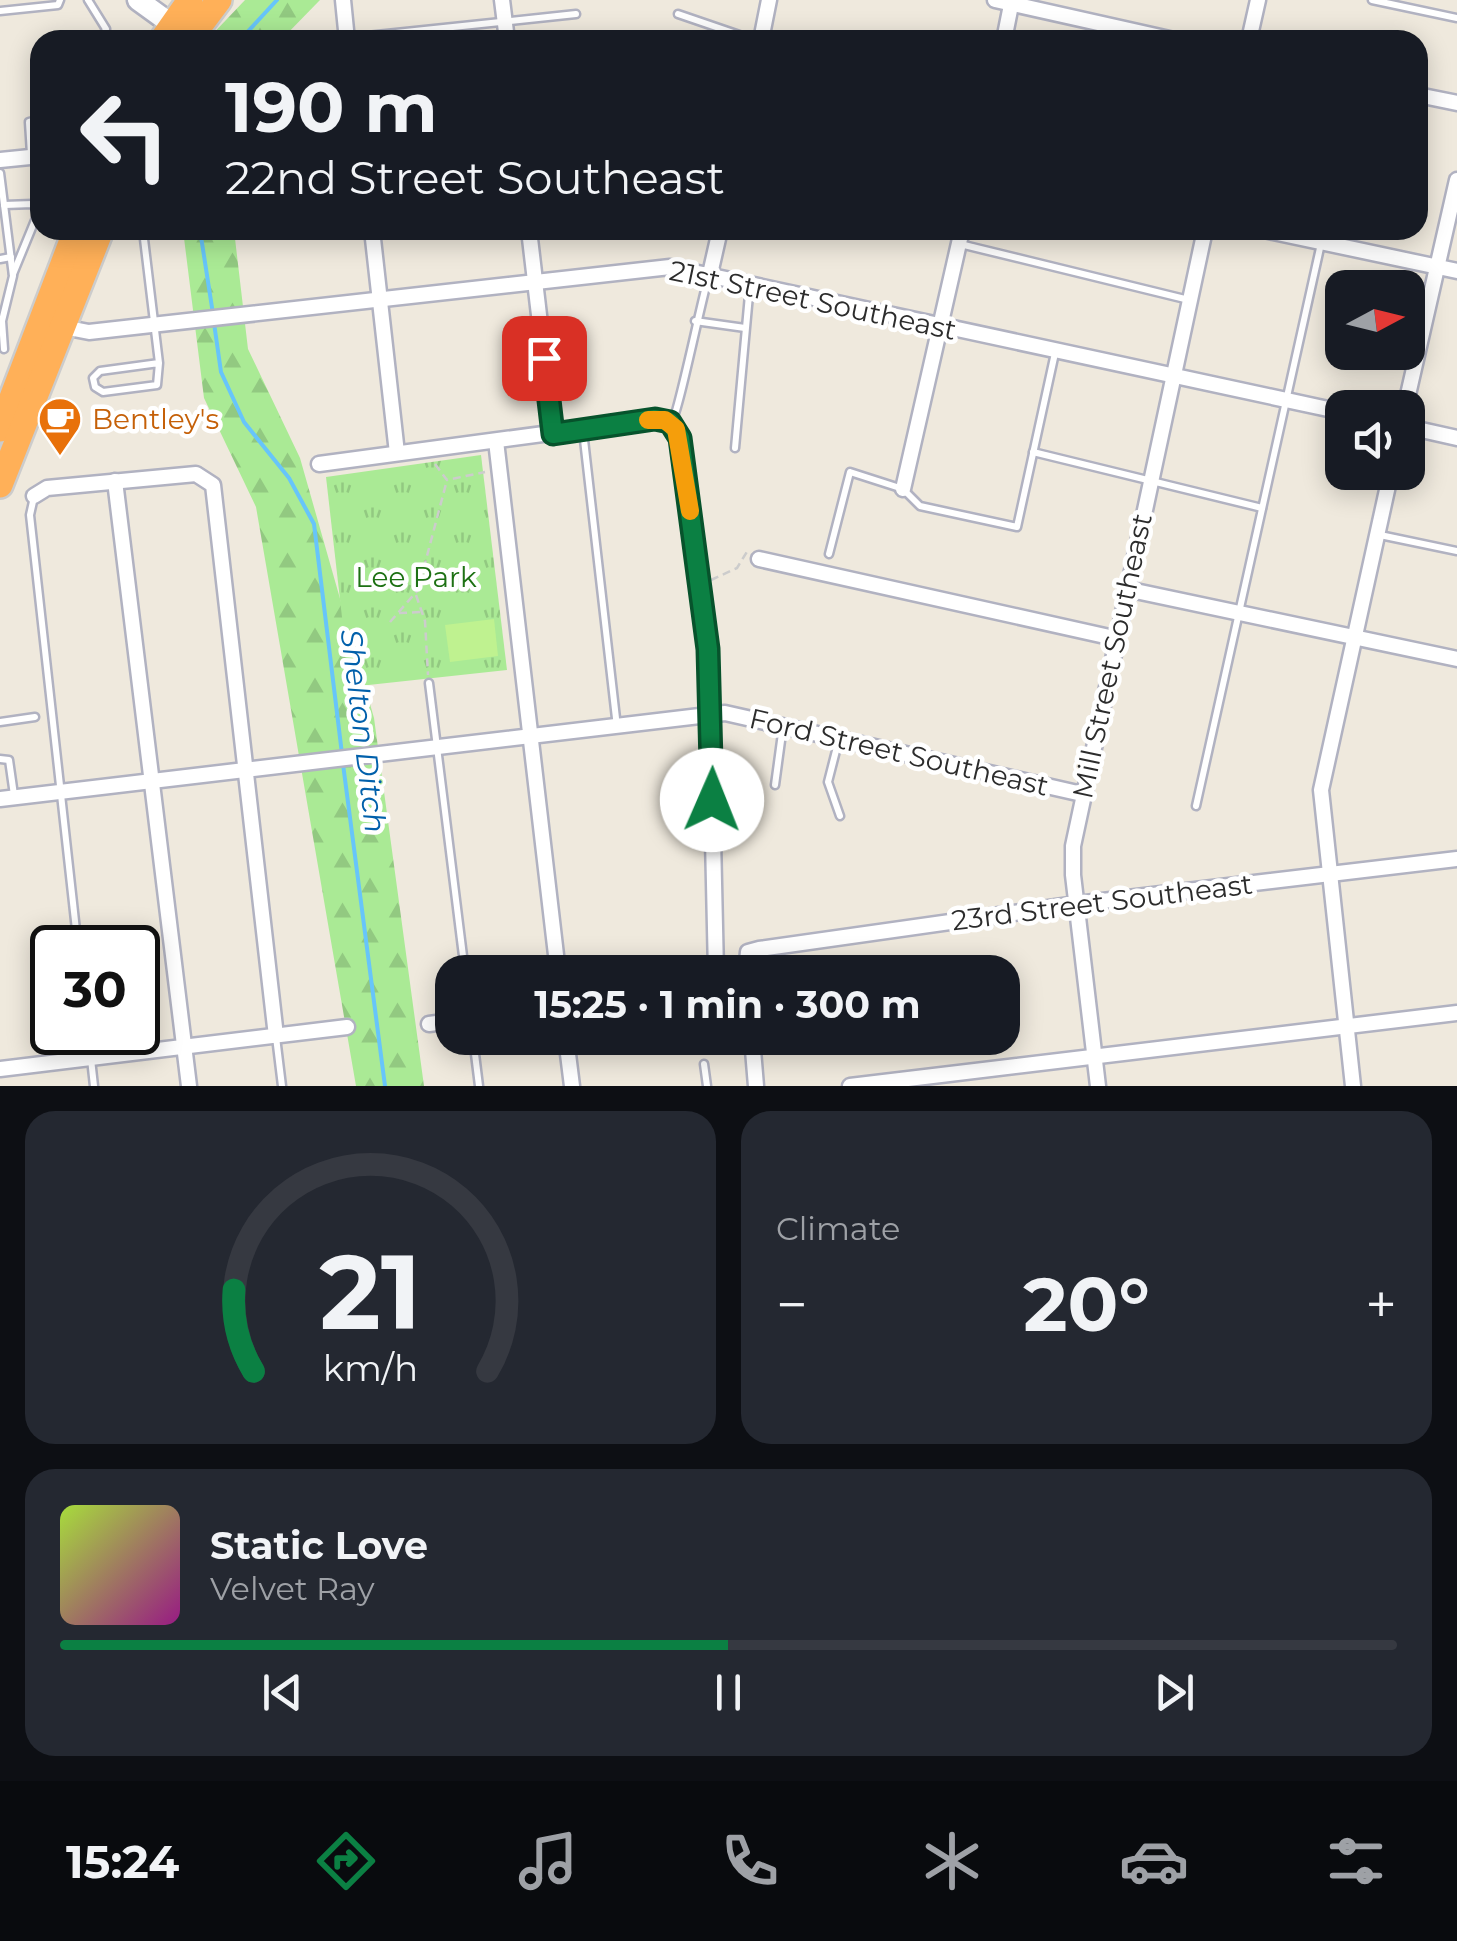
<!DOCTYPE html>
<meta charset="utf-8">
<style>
body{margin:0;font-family:Montserrat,sans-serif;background:#242831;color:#f1f3f6;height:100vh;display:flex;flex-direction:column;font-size:38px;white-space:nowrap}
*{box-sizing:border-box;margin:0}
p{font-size:32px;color:#9ea1a6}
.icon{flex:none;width:55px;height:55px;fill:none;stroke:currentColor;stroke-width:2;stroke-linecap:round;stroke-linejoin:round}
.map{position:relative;height:1086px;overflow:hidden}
.details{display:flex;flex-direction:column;gap:25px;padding:25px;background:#0d0f14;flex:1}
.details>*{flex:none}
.guide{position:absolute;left:30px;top:30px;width:1398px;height:210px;border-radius:30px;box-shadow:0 5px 25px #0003;background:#171b24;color:#f1f3f6;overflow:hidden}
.needle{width:65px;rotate:83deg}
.tools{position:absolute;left:1325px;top:270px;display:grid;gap:20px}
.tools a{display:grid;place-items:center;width:100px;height:100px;border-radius:20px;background:#171b24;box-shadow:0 5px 25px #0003;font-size:50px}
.speed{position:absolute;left:30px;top:925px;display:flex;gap:20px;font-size:50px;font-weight:700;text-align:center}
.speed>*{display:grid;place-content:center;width:130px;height:130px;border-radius:50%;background:#171b24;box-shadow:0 5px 25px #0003;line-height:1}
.speed .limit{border:5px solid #111;border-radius:15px;background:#fff;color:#111}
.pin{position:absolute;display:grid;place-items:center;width:85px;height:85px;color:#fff;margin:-42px;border-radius:20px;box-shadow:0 5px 15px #0006}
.me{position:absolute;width:110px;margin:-55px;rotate:1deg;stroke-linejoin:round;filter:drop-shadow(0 0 8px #0008)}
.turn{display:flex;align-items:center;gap:35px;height:210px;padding:0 30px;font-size:45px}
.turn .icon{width:130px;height:130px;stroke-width:2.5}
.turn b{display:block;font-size:70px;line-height:85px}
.big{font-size:75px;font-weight:700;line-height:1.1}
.details .tile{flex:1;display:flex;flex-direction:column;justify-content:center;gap:15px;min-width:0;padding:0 35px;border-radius:30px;background:#242831}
.details .dial{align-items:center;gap:0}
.dial svg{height:260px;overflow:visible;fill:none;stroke:#363941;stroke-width:7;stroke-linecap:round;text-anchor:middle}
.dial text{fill:#f1f3f6;stroke:none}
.song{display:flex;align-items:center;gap:30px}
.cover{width:120px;height:120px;border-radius:15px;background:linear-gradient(135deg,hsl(80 70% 55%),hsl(310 70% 35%))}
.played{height:10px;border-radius:5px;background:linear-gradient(90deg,#0b8043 50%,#363941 50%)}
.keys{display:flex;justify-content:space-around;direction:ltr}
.heat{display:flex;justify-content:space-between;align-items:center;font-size:55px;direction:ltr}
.details .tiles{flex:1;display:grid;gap:25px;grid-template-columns:1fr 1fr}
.tile:last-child{grid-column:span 2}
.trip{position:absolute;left:435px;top:955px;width:585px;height:100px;border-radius:30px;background:#171b24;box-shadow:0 5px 25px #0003;font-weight:700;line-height:100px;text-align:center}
.dock{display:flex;height:160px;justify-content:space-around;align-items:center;background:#090b0e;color:#9ea1a6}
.dock .icon{width:70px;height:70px}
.dock .active{color:#0b8043}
.dock b{font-size:45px;color:#f1f3f6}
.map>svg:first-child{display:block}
.forest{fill:url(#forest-firs)}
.park{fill:url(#park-tufts)}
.pitch{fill:#bff290}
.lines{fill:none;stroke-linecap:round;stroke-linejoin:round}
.stream{stroke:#67c5fa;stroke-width:4}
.lane-casing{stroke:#b1b2c1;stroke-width:11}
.street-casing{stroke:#b1b2c1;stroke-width:19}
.secondary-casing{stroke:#b1b2c1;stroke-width:25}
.highway-casing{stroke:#ccc;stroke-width:30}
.path{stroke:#ccc;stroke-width:2.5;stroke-dasharray:8 5;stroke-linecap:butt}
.lane{stroke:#fff;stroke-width:6}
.street{stroke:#fff;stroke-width:14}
.secondary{stroke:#fff;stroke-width:20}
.highway{stroke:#ffb058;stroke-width:25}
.route-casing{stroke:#07532c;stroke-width:25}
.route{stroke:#0b8043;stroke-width:18}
.slow{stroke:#f59e0b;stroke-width:18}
.labels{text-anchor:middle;stroke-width:9;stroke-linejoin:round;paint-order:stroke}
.street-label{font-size:28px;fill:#2c2c2c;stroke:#fff}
.food-label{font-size:28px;fill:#c56008;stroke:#fff;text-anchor:start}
.park-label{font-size:28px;fill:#1e7114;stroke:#fff}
.water-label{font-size:30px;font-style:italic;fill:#0160ab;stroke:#fff}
</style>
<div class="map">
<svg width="1457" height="1086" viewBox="0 0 1457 1086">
<defs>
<pattern id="forest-firs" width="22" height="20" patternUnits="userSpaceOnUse" patternTransform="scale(2.5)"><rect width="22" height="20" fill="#aaea95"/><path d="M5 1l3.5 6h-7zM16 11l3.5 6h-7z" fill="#92c981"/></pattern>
<pattern id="park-tufts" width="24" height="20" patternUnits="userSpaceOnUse" patternTransform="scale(2.5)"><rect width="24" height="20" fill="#aaea95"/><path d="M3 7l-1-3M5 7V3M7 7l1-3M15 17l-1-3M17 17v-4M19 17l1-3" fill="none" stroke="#92c981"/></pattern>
</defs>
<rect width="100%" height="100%" fill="#efe9dd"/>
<g class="forest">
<path d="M245 0H320L281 40H207Z"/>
<path d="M183 230H234L248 349 300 458 374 718 424 1086H356L256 507 204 398Z"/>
</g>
<path class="park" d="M481 455 507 670 350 687 326 477Z"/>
<path class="pitch" d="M494 619 498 656 450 662 445 625Z"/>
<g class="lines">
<g class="stream">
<path d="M240 40 277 0"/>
<path d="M200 230 213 314"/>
<path d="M214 323 221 372 244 422 289 478 314 524 342 754"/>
<path d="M343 764 385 1086"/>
</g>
<g class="lane-casing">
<g id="lane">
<path d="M88 0 106 29 101 40"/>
<path d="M1372 0 1457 18"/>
<path d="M0 11 58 5 60 0"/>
<path d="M678 14 754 40"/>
<path d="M348 38 576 14"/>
<path d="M31 154 29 122 40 119"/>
<path d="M0 173 13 276 2 321 4 349"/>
<path d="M4 205 33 204 38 213 13 274"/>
<path d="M144 239 159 363 157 385 103 392 95 387 93 378 100 371 159 363"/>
<path d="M960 244 1189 300"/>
<path d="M0 259 11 257"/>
<path d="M695 321 745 328"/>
<path d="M672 421C678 415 702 297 709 275"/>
<path d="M583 431 617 727"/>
<path d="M735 448 750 284"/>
<path d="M1033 452 1262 508"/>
<path d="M34 497 30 515 78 948"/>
<path d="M1380 535 1457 551"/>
<path d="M829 554 850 472 903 489 920 506 1017 527 1055 353"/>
<path d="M429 683 465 972"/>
<path d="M0 722 35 717"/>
<path d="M839 739 828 782 840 816"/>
<path d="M0 759 9 760 14 795"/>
<path d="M775 785 783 726"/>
<path d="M1196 806 1324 230"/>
<path d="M88 1032 94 1086"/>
<path d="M276 1037 282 1086"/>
<path d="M473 1038 479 1086"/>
<path d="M704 1064 707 1086"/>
</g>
</g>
<g class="street-casing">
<g id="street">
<path d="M343 0 347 40"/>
<path d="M502 0 507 40"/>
<path d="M995 0 1174 40"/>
<path d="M761 40 769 0"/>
<path d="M1004 40 1012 0"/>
<path d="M1249 40 1258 0"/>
<path d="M1418 95 1457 103"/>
<path d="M0 160 40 156"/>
<path d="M372 230 397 453"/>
<path d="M529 230 553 434"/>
<path d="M1264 230 1457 271"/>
<path d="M710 274 720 230"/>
<path d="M58 326 89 332 670 267 1342 412"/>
<path d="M1405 408 1457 180"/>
<path d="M1408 427 1457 438"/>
<path d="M496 441 558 972"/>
<path d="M319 464 655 419H665L676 429 709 660 716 972"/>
<path d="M115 481 189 1086"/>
<path d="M903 489 962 230"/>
<path d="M34 496 47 488 196 474 213 485 276 1036"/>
<path d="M759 559 1114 638"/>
<path d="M1126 589 1457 659"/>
<path d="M0 799 725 713 1082 794"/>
<path d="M746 972 748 952 759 949 1077 904 1457 859"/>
<path d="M429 1024 452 1021"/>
<path d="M566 1038 572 1086"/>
<path d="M752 1038 756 1086"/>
<path d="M0 1069 347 1027"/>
<path d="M850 1086 1457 1013"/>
<path d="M1098 1086 1073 875V846L1205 230"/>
<path d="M1353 1086 1321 790 1391 472"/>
</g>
</g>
<g class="secondary-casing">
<path id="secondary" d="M138 0 185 34"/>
</g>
<g class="highway-casing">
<g id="highway">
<path d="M162 40 190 0"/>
<path d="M189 40 219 0"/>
<path d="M0 429 76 230"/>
<path d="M0 485 101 230"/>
</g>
</g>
<g class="path">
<path d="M435 464 447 480 485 472"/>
<path d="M711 580 737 568 748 550"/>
<path d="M416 595 425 621 428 675"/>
<path d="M399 613 421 612"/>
<path d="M390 622 418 590 447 480"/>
</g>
<use href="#lane" class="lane"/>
<use href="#street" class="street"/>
<use href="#secondary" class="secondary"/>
<use href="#highway" class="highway"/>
</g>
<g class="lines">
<g class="route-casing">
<path id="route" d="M544 358 553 434 655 419 670 422 680 438 708 649 712 800"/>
</g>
<use href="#route" class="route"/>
<path class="slow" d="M648 420H665L676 429 690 511"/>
</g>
<defs>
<g id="cafe-pin" transform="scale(2.25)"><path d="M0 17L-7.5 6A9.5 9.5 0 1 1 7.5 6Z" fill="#e8710a" stroke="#fff"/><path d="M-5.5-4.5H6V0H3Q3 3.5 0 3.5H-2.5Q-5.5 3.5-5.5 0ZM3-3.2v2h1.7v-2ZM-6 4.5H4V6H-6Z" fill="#fff"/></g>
</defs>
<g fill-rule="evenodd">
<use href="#cafe-pin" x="60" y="419"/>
</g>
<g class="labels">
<g class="street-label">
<text transform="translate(813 300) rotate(12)" y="10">21st Street Southeast</text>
<text transform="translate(1112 656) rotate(-78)" y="10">Mill Street Southeast</text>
<text transform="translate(899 752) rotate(13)" y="10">Ford Street Southeast</text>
<text transform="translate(1102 902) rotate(-7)" y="10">23rd Street Southeast</text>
</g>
<g class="food-label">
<text x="92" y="429">Bentley's</text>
</g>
<g class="park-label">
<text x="416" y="587">Lee Park</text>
</g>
<g class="water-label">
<text transform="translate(363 731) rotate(83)" y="10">Shelton Ditch</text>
</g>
</g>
</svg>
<div class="tools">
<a><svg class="needle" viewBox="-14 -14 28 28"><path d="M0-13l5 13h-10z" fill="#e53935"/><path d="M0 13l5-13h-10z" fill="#9ea1a6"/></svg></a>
<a><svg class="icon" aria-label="sound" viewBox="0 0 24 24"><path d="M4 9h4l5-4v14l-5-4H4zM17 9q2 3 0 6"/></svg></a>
</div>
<div class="speed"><div class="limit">30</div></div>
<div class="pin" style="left:544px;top:358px;background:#d93025"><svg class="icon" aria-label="arrive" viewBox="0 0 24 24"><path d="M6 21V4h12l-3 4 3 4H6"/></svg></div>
<svg class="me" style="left:712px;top:800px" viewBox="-20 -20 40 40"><circle r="19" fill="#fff"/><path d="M0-13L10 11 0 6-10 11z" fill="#0b8043"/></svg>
<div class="trip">15:25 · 1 min · 300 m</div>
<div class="guide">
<div class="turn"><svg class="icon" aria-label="left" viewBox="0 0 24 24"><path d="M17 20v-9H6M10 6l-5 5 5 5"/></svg><div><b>190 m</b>22nd Street Southeast</div></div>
</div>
</div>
<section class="details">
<div class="tiles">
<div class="tile dial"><svg viewBox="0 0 100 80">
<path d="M14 69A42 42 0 1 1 86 69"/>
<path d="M14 69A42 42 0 0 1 8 44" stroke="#0b8043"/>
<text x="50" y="56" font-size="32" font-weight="700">21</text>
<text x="50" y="72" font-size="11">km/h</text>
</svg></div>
<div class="tile"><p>Climate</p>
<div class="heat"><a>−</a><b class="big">20°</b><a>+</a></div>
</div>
<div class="tile">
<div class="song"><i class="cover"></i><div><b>Static Love</b><p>Velvet Ray</p></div></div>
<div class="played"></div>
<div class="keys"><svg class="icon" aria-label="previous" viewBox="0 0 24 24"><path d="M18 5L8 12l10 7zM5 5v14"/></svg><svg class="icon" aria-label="pause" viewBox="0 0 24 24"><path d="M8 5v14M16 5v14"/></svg><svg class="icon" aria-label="next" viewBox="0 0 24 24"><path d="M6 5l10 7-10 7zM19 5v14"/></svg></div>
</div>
</div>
</section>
<nav class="dock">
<b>15:24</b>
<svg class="icon active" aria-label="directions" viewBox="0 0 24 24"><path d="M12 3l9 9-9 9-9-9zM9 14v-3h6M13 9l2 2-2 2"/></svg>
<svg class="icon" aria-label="music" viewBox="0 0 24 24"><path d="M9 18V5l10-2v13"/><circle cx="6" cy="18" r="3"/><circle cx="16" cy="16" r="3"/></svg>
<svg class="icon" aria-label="phone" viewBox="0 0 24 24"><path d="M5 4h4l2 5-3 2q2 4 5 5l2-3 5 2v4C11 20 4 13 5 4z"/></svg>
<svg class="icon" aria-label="climate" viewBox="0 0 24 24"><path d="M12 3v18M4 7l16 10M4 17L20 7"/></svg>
<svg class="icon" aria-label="car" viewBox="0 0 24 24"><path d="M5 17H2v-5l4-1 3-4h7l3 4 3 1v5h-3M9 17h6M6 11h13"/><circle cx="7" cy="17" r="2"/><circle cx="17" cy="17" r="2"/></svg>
<svg class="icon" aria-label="filters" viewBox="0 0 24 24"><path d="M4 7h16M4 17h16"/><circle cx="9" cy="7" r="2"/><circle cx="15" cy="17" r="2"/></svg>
</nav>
